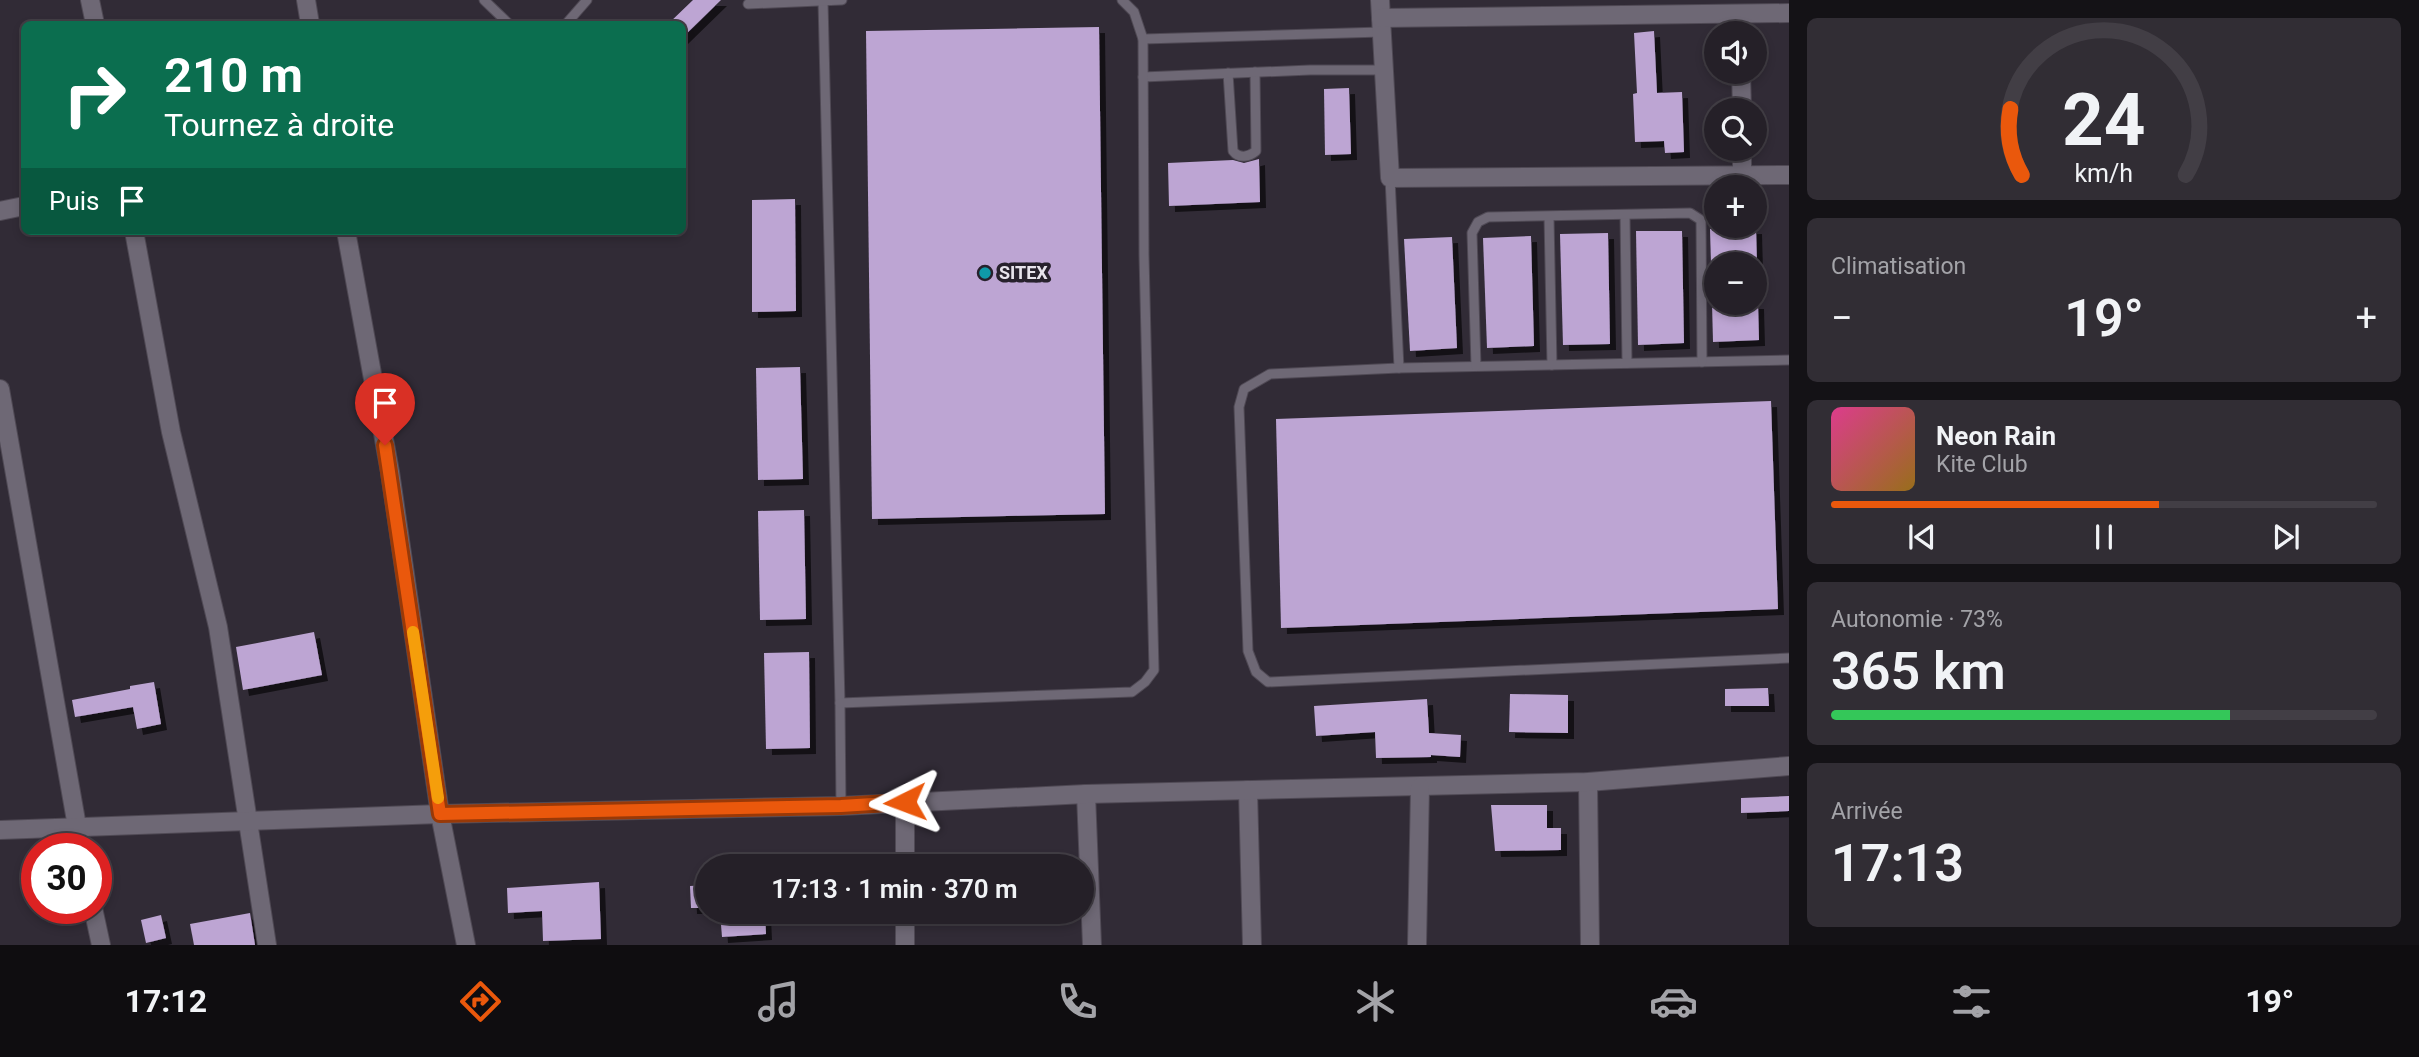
<!DOCTYPE html>
<html lang="fr">
<meta charset="utf-8">
<style>
body{margin:0;font-family:Roboto,sans-serif;background:#312d34;color:#f1f3f6;height:100vh;display:flex;flex-direction:column;font-size:26px;white-space:nowrap}
*{box-sizing:border-box;margin:0}
p{font-size:23px;color:#a3a3a8}
.icon{flex:none;width:38px;height:38px;fill:none;stroke:currentColor;stroke-width:2;stroke-linecap:round;stroke-linejoin:round}
.map{position:relative;flex:1;overflow:hidden}
.details{display:flex;flex-direction:column;gap:18px;padding:18px;background:#141216;width:630px}
.details>*{flex:none}
.banner{position:absolute;left:21px;top:21px;width:665px;height:214px;border-radius:10px;box-shadow:0 4px 10px #0003,0 0 0 2px #423e45;background:#0b6e4f;color:#fff;overflow:hidden}
.tools{position:absolute;left:1704px;top:21px;display:grid;gap:14px}
.tools a{display:grid;place-items:center;width:63px;height:63px;border-radius:50%;background:#252028;box-shadow:0 4px 10px #0003,0 0 0 2px #423e45;font-size:35px}
.speed{position:absolute;left:21px;top:833px;display:flex;gap:14px;font-size:35px;font-weight:700;text-align:center}
.speed>*{display:grid;place-content:center;width:91px;height:91px;border-radius:50%;background:#252028;box-shadow:0 4px 10px #0003,0 0 0 2px #423e45;line-height:1}
.speed .limit{border:10px solid #d22;background:#fff;color:#111}
.pin{position:absolute;display:grid;place-items:center;width:60px;height:60px;color:#fff;margin:-72px -30px;border-radius:50% 50% 50% 0;rotate:-45deg;box-shadow:0 0 7px #0007}
.pin .icon{rotate:45deg}
.me{position:absolute;width:77px;margin:-38px;rotate:267deg;stroke-linejoin:round;filter:drop-shadow(0 0 5px #0008)}
.turn{display:flex;align-items:center;gap:24px;height:147px;padding:0 28px;font-size:32px}
.turn .icon{width:91px;height:91px;stroke-width:2.5}
.turn b{display:block;font-size:49px;line-height:60px}
.then{display:flex;align-items:center;height:66px;padding:0 28px;background:#0003;gap:14px;font-size:26px}
.big{font-size:52px;font-weight:600;line-height:1.1}
.details .widget{flex:1;display:flex;flex-direction:column;justify-content:center;gap:10px;min-width:0;padding:0 24px;border-radius:10px;background:#312d34}
.details .dial{align-items:center;gap:0}
.dial svg{height:182px;overflow:visible;fill:none;stroke:#423e45;stroke-width:7;stroke-linecap:round;text-anchor:middle}
.dial text{fill:#f1f3f6;stroke:none}
.song{display:flex;align-items:center;gap:21px}
.cover{width:84px;height:84px;border-radius:10px;background:linear-gradient(135deg,hsl(330 70% 55%),hsl(40 70% 35%))}
.played{height:7px;border-radius:4px;background:linear-gradient(90deg,#ea580c 60%,#423e45 60%)}
.keys{display:flex;justify-content:space-around;direction:ltr}
.heat{display:flex;justify-content:space-between;align-items:center;font-size:38px;direction:ltr}
.charge{height:10px;border-radius:5px;background:linear-gradient(90deg,#34c759 73%,#423e45 0)}
.trip{position:absolute;left:695px;top:854px;width:399px;height:70px;border-radius:35px;background:#252028;box-shadow:0 4px 10px #0003,0 0 0 2px #423e45;font-weight:600;line-height:70px;text-align:center}
.tab-bar{display:flex;height:112px;justify-content:space-around;align-items:center;background:#0f0d10;color:#a3a3a8}
.tab-bar .icon{width:49px;height:49px}
.tab-bar .on{color:#ea580c}
.tab-bar b{font-size:32px;color:#f1f3f6}
main{display:flex;flex:1;min-height:0}
.map>svg:first-child{display:block}
.building{fill:#bda5d3;filter:url(#shadow)}
.lines{fill:none;stroke-linecap:round;stroke-linejoin:round}
.service-casing{stroke:#4f4954;stroke-width:11}
.minor-casing{stroke:#4f4954;stroke-width:20}
.service{stroke:#6e6875;stroke-width:9}
.minor{stroke:#6e6875;stroke-width:18}
.route-casing{stroke:#983908;stroke-width:18}
.route{stroke:#ea580c;stroke-width:12}
.slow{stroke:#f59e0b;stroke-width:12}
.culture-dot{fill:#0f9aa8;stroke:#27212c;stroke-width:2.5}
.labels{text-anchor:middle;stroke-width:7;stroke-linejoin:round;paint-order:stroke}
.poi-label{font-size:18px;font-weight:bold;fill:#e8e4ec;stroke:#27212c;text-anchor:start}
</style>
<main>
<div class="map">
<svg width="1789" height="945" viewBox="0 0 1789 945">
<defs>
<filter id="shadow"><feDropShadow dx="6" dy="6" stdDeviation="0" flood-color="#0009"/></filter>
</defs>
<rect width="100%" height="100%" fill="#312b36"/>
<g class="building">
<path d="M693 0H721L682 38V24H668Z"/>
<path d="M1099 27 1105 514 872 519 866 31Z"/>
<path d="M1654 31 1657 93 1682 92 1684 152 1665 153 1664 141 1635 142 1633 94 1637 93 1634 33Z"/>
<path d="M1349 88 1351 154 1325 155 1324 89Z"/>
<path d="M1259 159 1260 202 1169 206 1168 163 1233 160 1244 163Z"/>
<path d="M795 199 796 311 752 312V200Z"/>
<path d="M1756 228 1757 264H1711L1710 229Z"/>
<path d="M1636 231H1682L1684 343 1638 345Z"/>
<path d="M1608 233 1610 344 1563 345 1560 234Z"/>
<path d="M1531 236 1534 346 1487 348 1483 238Z"/>
<path d="M1452 237 1457 348 1410 351 1404 239Z"/>
<path d="M1712 303H1758L1759 340 1713 342Z"/>
<path d="M800 367 803 479 758 480 756 368Z"/>
<path d="M1771 401 1778 609 1281 628 1276 419Z"/>
<path d="M804 510 806 619 760 620 758 511Z"/>
<path d="M314 632 322 675 243 690 236 647Z"/>
<path d="M809 652 810 748 766 749 764 653Z"/>
<path d="M154 682 161 724 137 729 133 707 75 717 72 700 130 689V686Z"/>
<path d="M1768 688 1769 706H1725V689Z"/>
<path d="M1510 694 1568 695V733L1509 732Z"/>
<path d="M1427 699 1429 733 1461 735 1460 757 1431 755V757L1376 758 1375 732 1316 736 1314 706Z"/>
<path d="M1789 796V811L1741 813V798Z"/>
<path d="M1491 805H1547V828H1561V850L1495 851Z"/>
<path d="M599 882 601 939 543 941 542 911 508 913 507 888Z"/>
<path d="M707 885V908H691L690 886Z"/>
<path d="M720 912H765L766 934 722 937Z"/>
<path d="M250 913 255 945H194L190 924Z"/>
<path d="M161 915 166 938 146 943 141 920Z"/>
</g>
<g class="lines">
<g class="service-casing">
<g id="service">
<path d="M484 0 509 24"/>
<path d="M823 1 840 703 841 806"/>
<path d="M748 4 842 0"/>
<path d="M566 24 587 0"/>
<path d="M1143 39 1382 32"/>
<path d="M1228 73 1233 151C1239 159 1249 157 1256 151L1255 72"/>
<path d="M1143 77 1310 70H1385"/>
<path d="M1390 178 1399 368"/>
<path d="M1625 215 1627 363"/>
<path d="M1549 217 1552 365"/>
<path d="M1789 360 1399 368 1270 374 1244 389 1239 407 1248 651 1256 672 1268 682 1789 658"/>
<path d="M1476 366 1472 233 1478 222 1488 217 1690 213 1701 220 1702 362"/>
<path d="M840 703 1132 692 1145 682 1154 670 1144 255 1143 39 1134 12 1122 0"/>
</g>
</g>
<g class="minor-casing">
<g id="minor">
<path d="M90 0 95 24"/>
<path d="M306 0 310 24"/>
<path d="M1380 0 1390 178 1789 175"/>
<path d="M1740 14V33"/>
<path d="M1381 18 1789 13"/>
<path d="M1741 72 1742 110"/>
<path d="M1742 149V176"/>
<path d="M0 211 24 206"/>
<path d="M134 231 171 432 218 627 267 945"/>
<path d="M346 231 390 472 440 814 466 945"/>
<path d="M0 389 81 849"/>
<path d="M1588 782 1590 945"/>
<path d="M1248 790 1252 945"/>
<path d="M1086 794 1092 945"/>
<path d="M0 830 440 814 841 806 1086 794 1588 782 1789 766"/>
<path d="M905 866V802"/>
<path d="M93 908 101 945"/>
<path d="M905 945V912"/>
<path d="M1417 945 1420 787"/>
</g>
</g>
<use href="#service" class="service"/>
<use href="#minor" class="minor"/>
</g>
<g class="lines">
<g class="route-casing">
<path id="route" d="M385 445 440 814 841 806 905 802"/>
</g>
<use href="#route" class="route"/>
<path class="slow" d="M413 632 438 798"/>
</g>
<circle class="culture-dot" cx="985" cy="273" r="7"/>
<g class="labels">
<g class="poi-label">
<text x="999" y="279">SITEX</text>
</g>
</g>
</svg>
<div class="tools">
<a><svg class="icon" aria-label="sound" viewBox="0 0 24 24"><path d="M4 9h4l5-4v14l-5-4H4zM17 9q2 3 0 6"/></svg></a>
<a><svg class="icon" aria-label="search" viewBox="0 0 24 24"><circle cx="10" cy="10" r="6"/><path d="M15 15l6 6"/></svg></a>
<a>+</a>
<a>−</a>
</div>
<div class="speed"><div class="limit">30</div></div>
<div class="pin" style="left:385px;top:445px;background:#d93025"><svg class="icon" aria-label="arrive" viewBox="0 0 24 24"><path d="M6 21V4h12l-3 4 3 4H6"/></svg></div>
<svg class="me" style="left:905px;top:802px" viewBox="-20 -20 40 40"><path d="M0-17L14 15 0 8-14 15z" fill="#ea580c" stroke="#fff" stroke-width="4"/></svg>
<div class="trip">17:13 · 1 min · 370 m</div>
<div class="banner">
<div class="turn"><svg class="icon" aria-label="right" viewBox="0 0 24 24"><path d="M7 20v-9h11M14 6l5 5-5 5"/></svg><div><b>210 m</b>Tournez à droite</div></div>
<div class="then">Puis<svg class="icon" aria-label="arrive" viewBox="0 0 24 24"><path d="M6 21V4h12l-3 4 3 4H6"/></svg></div>
</div>
</div>
<section class="details">
<div class="widget dial"><svg viewBox="0 0 100 80">
<path d="M14 69A42 42 0 1 1 86 69"/>
<path d="M14 69A42 42 0 0 1 9 40" stroke="#ea580c"/>
<text x="50" y="56" font-size="32" font-weight="700">24</text>
<text x="50" y="72" font-size="11">km/h</text>
</svg></div>
<div class="widget"><p>Climatisation</p>
<div class="heat"><a>−</a><b class="big">19°</b><a>+</a></div>
</div>
<div class="widget">
<div class="song"><i class="cover"></i><div><b>Neon Rain</b><p>Kite Club</p></div></div>
<div class="played"></div>
<div class="keys"><svg class="icon" aria-label="previous" viewBox="0 0 24 24"><path d="M18 5L8 12l10 7zM5 5v14"/></svg><svg class="icon" aria-label="pause" viewBox="0 0 24 24"><path d="M8 5v14M16 5v14"/></svg><svg class="icon" aria-label="next" viewBox="0 0 24 24"><path d="M6 5l10 7-10 7zM19 5v14"/></svg></div>
</div>
<div class="widget"><p>Autonomie · 73%</p><b class="big">365 km</b><div class="charge"></div></div>
<div class="widget"><p>Arrivée</p><b class="big">17:13</b></div>
</section>
</main>
<nav class="tab-bar">
<b>17:12</b>
<svg class="icon on" aria-label="directions" viewBox="0 0 24 24"><path d="M12 3l9 9-9 9-9-9zM9 14v-3h6M13 9l2 2-2 2"/></svg>
<svg class="icon" aria-label="music" viewBox="0 0 24 24"><path d="M9 18V5l10-2v13"/><circle cx="6" cy="18" r="3"/><circle cx="16" cy="16" r="3"/></svg>
<svg class="icon" aria-label="phone" viewBox="0 0 24 24"><path d="M5 4h4l2 5-3 2q2 4 5 5l2-3 5 2v4C11 20 4 13 5 4z"/></svg>
<svg class="icon" aria-label="climate" viewBox="0 0 24 24"><path d="M12 3v18M4 7l16 10M4 17L20 7"/></svg>
<svg class="icon" aria-label="car" viewBox="0 0 24 24"><path d="M5 17H2v-5l4-1 3-4h7l3 4 3 1v5h-3M9 17h6M6 11h13"/><circle cx="7" cy="17" r="2"/><circle cx="17" cy="17" r="2"/></svg>
<svg class="icon" aria-label="filters" viewBox="0 0 24 24"><path d="M4 7h16M4 17h16"/><circle cx="9" cy="7" r="2"/><circle cx="15" cy="17" r="2"/></svg>
<b>19°</b>
</nav>
